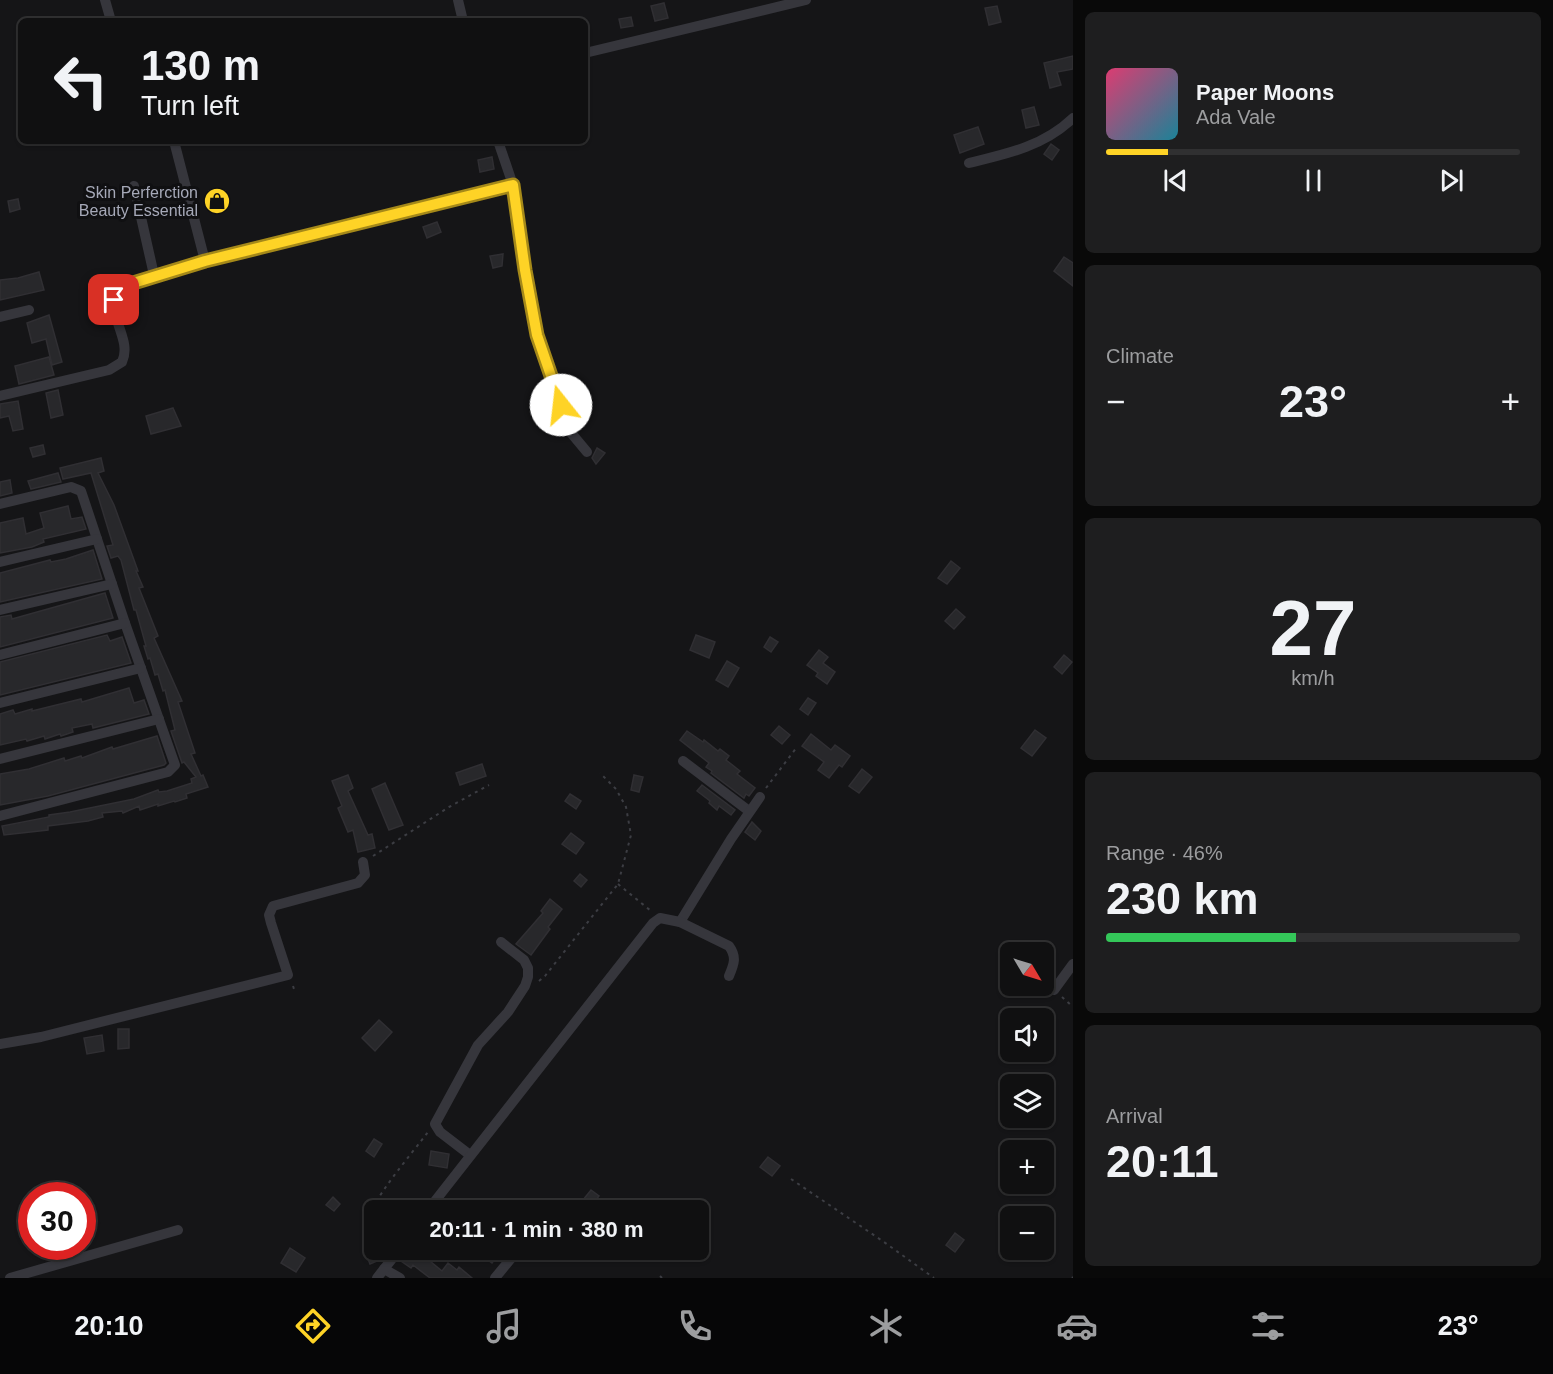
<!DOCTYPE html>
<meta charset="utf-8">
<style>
body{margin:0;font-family:Arial,sans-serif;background:#1e1e1f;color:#f1f3f6;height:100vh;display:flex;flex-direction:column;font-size:22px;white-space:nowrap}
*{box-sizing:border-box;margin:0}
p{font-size:20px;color:#9c9d9f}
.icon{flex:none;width:33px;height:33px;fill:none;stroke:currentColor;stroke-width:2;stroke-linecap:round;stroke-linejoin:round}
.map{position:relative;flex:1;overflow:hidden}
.details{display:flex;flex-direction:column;gap:12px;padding:12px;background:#090909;width:480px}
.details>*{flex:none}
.guide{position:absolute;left:18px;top:18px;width:570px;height:126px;border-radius:9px;box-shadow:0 2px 4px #0004,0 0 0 2px #303031;background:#101011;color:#f1f3f6;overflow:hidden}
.needle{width:39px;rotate:128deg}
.controls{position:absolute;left:1000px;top:942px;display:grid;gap:12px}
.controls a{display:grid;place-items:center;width:54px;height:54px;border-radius:9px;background:#101011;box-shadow:0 2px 4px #0004,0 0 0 2px #303031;font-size:30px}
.speed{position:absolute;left:18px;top:1182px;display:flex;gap:12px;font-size:30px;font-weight:700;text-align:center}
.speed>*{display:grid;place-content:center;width:78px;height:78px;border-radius:50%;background:#101011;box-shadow:0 2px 4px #0004,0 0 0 2px #303031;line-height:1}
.speed .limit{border:9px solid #d22;background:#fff;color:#111}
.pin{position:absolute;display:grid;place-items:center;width:51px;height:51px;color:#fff;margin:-26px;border-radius:12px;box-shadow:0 3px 9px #0006}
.me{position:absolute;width:66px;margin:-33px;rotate:344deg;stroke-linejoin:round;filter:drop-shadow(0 0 4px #0008)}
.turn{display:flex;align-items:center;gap:21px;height:126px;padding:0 24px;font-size:27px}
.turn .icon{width:78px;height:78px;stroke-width:2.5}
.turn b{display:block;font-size:42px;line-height:51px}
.big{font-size:45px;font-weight:700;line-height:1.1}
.details .tile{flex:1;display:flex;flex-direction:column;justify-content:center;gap:9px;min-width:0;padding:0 21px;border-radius:9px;background:#1e1e1f}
.details .dial{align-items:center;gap:0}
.dial b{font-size:78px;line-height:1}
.song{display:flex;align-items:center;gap:18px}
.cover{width:72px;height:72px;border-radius:9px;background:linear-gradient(135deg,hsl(340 70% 55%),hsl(190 70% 35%))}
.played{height:6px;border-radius:3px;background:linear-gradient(90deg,#fed326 15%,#303031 15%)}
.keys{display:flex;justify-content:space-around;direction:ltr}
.heat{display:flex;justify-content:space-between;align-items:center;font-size:33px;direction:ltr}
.charge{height:9px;border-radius:4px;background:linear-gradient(90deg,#34c759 46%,#303031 0)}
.trip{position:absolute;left:364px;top:1200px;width:345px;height:60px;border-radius:9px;background:#101011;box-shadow:0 2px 4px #0004,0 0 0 2px #303031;font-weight:700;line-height:60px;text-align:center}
.tabs{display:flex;height:96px;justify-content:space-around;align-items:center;background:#060607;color:#9c9d9f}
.tabs .icon{width:42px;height:42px}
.tabs .active{color:#fed326}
.tabs b{font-size:27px;color:#f1f3f6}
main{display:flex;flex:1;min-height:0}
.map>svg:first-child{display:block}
.building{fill:#28282b;stroke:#302f33;stroke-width:1.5}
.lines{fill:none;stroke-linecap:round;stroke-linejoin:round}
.path{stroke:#3c3d43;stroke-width:2;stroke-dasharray:3 4.5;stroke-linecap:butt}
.street{stroke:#36363c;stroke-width:10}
.route-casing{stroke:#a58919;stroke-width:15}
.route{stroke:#fed326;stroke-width:10}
.labels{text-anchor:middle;stroke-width:6;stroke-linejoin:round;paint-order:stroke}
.poi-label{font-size:16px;fill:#a6a9b8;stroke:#101012;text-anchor:end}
</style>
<main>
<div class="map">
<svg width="1073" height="1278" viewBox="0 0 1073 1278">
<rect width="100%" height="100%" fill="#151517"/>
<g class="building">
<path d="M664 3 668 18 655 21 651 6Z"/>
<path d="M997 6 1001 22 989 25 985 8Z"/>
<path d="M631 17 633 26 621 28 619 19Z"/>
<path d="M1073 56V69L1057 72 1061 85 1050 88 1044 63Z"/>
<path d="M1034 107 1039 125 1026 128 1022 110Z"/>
<path d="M978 127 984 144 960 153 954 135Z"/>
<path d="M1051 144 1059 150 1052 160 1044 154Z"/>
<path d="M492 157 494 169 480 172 478 160Z"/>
<path d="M18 199 20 209 10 212 8 201Z"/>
<path d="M437 222 441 232 427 238 423 227Z"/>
<path d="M503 254 502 266 493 268 490 256Z"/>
<path d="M1064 257 1073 263V286L1054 271Z"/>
<path d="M39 272 44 290 0 300V280L18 278Z"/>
<path d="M49 315 62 362 52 365 46 339 32 343 27 323Z"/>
<path d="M49 357 54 375 19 384 15 366Z"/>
<path d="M58 390 63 415 51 418 46 393Z"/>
<path d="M18 401 23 429 13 431 9 416 0 418V404Z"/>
<path d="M173 408 181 426 151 434 146 416Z"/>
<path d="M43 445 45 454 33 457 30 448Z"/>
<path d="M597 448 605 453 596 464 592 458Z"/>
<path d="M101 458 104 471 98 473 114 505 138 571H136L143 587 139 588 158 636 154 638 182 701 178 702 195 753 191 754 201 776 203 775 208 787 186 794 187 798 175 802 174 801 158 806V804L140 810 139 806 123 813 122 811 102 813 103 817 88 821 48 826V830L4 835 2 826 49 817V815L70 812 134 799 158 790 159 792 167 791 192 783 191 779 196 777 184 762 182 763 171 731 175 730 165 690 163 691 158 674 155 675 150 658 148 659 144 646H146L136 610H134L121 560 118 556 111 558 107 546 113 545 91 473 63 479 60 468Z"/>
<path d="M58 473 61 482 31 489 28 481Z"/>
<path d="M10 480 12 493 0 496V482Z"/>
<path d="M68 506 71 519 82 517 86 529 43 539 44 542 32 547 0 553V523L23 518 26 534 44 528 40 513Z"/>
<path d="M93 550 102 579 0 602V573L50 560 51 562 66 559Z"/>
<path d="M951 561 960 568 947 584 938 578Z"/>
<path d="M105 593 113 618 0 647V617L11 615 12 619Z"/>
<path d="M956 609 965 617 954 629 945 621Z"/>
<path d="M107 635 110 641 122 637 131 663 0 695V662Z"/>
<path d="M696 635 715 642 709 658 690 650Z"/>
<path d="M770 637 778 642 771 652 764 647Z"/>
<path d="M819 650 828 657 823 663 835 672 827 684 816 676 818 673 807 665Z"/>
<path d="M1064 655 1072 662 1062 674 1054 667Z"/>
<path d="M727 661 739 668 728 687 716 680Z"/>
<path d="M129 688 134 703 144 700 149 714 93 728 92 724 72 728 73 732 61 736 60 734 45 739 44 736 27 741 26 739 0 745V714L13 710 15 714 32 709V711L81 699 82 702Z"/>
<path d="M808 698 816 703 808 715 800 709Z"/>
<path d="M779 726 790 735 782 744 771 735Z"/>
<path d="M1035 730 1046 738 1032 756 1021 748Z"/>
<path d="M687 731 703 742 704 740 718 751 720 749 729 756 726 760 740 771 737 774 755 788 749 796 746 794 744 798 711 773 712 771 706 767 709 763 680 740Z"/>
<path d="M811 734 831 750 835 745 850 756 842 767 839 765 829 778 818 770 824 762 802 746Z"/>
<path d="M157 736 166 763 164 765 48 796 0 805V774L29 769 64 758 65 761 81 756 82 758 112 747 113 749Z"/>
<path d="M482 764 486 776 460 785 456 773Z"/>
<path d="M862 769 872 777 859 793 849 786Z"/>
<path d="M348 775 353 788 348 791 368 835 372 834 375 848 358 852 353 830 348 832 338 808 342 806 332 781Z"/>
<path d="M634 775 643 777 639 792 631 790Z"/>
<path d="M385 783 403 825 389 830 372 789Z"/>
<path d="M702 785 735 810 731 815 719 806 717 810 709 803 710 801 697 791Z"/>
<path d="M570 794 581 801 576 809 565 801Z"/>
<path d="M752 822 761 831 755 840 745 832Z"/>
<path d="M571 833 584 843 576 854 562 844Z"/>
<path d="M580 874 587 880 581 887 574 881Z"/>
<path d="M550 899 562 909 548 927 550 929 531 955 516 944 543 913 541 911Z"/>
<path d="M1002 986H1025L1013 997Z"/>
<path d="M379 1020 392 1032 375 1051 362 1038Z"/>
<path d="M118 1029H129V1048L118 1049Z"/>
<path d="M102 1035 104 1051 87 1054 84 1038Z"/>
<path d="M374 1139 382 1144 374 1157 366 1151Z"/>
<path d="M431 1151 449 1154 447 1168 429 1165Z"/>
<path d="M768 1157 780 1166 772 1176 760 1167Z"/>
<path d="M591 1190 599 1196 591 1207 583 1200Z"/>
<path d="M333 1197 340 1204 334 1211 326 1205Z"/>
<path d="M955 1233 964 1240 955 1252 946 1245Z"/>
<path d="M375 1247 382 1259 370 1264 365 1251Z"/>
<path d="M290 1248 305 1258 296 1272 281 1263Z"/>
<path d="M410 1250 424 1259 425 1257 442 1271 448 1263 457 1270 459 1267 472 1278H430L413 1265 411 1268 401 1261Z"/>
<path d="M474 1250H502L492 1263Z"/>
</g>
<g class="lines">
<g class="path">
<path d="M766 788 797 747"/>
<path d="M373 856 449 807 489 785"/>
<path d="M618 884 651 911"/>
<path d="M539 981 545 976 618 884 631 835 626 807 616 789 600 773"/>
<path d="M293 986 295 992"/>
<path d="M1062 997 1073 1007"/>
<path d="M791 1179 884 1242 934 1278"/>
<path d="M375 1241C370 1237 366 1233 366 1226 367 1205 414 1151 428 1132"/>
<path d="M660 1276 662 1278"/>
<path d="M1072 1278 1073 1277"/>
</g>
<g class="street">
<path d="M105 0 111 21"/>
<path d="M458 0 463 21"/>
<path d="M585 53 806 0"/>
<path d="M174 141 205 261"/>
<path d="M498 141 513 185 525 270 537 335 566 420 572 434 587 452"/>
<path d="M969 163C1007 154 1044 146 1073 118"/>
<path d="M134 186 154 275"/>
<path d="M0 317 29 310"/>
<path d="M0 396 109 370 122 362C135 335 93 304 130 284L205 261 513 185"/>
<path d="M0 504 71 487 81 491 125 623 175 765 168 772 0 816"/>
<path d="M0 562 97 539"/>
<path d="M0 610 112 584"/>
<path d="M0 655 125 623"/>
<path d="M0 703 141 668"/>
<path d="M0 759 159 719"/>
<path d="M683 761 749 811"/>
<path d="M680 922 731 839 760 797"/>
<path d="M1054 990 1073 964"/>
<path d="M0 1044 41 1037 288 975 271 923 269 915 273 906 358 883 365 875 363 862"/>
<path d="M470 1155 440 1132 435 1124 478 1045 508 1012 525 986 528 977V968L524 960 501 942"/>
<path d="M428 1210 653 923 660 918 680 922 729 946C737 957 734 964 729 976"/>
<path d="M384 1269 400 1278"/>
<path d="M10 1278 178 1230"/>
<path d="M377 1278 399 1250"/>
<path d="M495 1278 518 1250"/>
</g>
</g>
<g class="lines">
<g class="route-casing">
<path id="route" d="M114 300 122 288 130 284 205 261 513 185 525 270 537 335 561 405"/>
</g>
<use href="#route" class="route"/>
</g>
<defs>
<g id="shop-disc" transform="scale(1.35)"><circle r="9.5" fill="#fed326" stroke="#101012"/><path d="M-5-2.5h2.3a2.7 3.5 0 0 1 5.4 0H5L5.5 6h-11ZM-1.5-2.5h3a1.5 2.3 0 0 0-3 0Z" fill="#111"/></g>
</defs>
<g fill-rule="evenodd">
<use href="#shop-disc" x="217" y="201"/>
</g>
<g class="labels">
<g class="poi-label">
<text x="198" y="198">Skin Perferction<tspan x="198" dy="18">Beauty Essential</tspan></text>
</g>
</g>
</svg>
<div class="controls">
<a><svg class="needle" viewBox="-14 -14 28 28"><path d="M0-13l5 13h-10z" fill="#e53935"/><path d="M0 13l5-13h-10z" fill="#9c9d9f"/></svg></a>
<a><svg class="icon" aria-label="sound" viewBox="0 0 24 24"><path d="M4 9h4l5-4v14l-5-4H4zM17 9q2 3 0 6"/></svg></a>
<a><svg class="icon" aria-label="layers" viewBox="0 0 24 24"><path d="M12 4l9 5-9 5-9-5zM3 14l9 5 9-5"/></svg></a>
<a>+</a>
<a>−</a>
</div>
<div class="speed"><div class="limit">30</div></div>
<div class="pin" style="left:114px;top:300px;background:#d93025"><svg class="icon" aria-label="arrive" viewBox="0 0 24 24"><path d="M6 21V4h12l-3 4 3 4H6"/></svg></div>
<svg class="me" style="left:561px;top:405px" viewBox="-20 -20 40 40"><circle r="19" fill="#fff"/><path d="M0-13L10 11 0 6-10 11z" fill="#fed326"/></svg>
<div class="trip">20:11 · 1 min · 380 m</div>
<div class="guide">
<div class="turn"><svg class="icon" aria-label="left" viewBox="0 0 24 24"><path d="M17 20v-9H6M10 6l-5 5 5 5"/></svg><div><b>130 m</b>Turn left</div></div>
</div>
</div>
<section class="details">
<div class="tile">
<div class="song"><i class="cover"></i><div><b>Paper Moons</b><p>Ada Vale</p></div></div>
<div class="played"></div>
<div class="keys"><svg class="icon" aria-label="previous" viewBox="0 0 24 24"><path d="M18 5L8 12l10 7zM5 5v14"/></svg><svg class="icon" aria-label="pause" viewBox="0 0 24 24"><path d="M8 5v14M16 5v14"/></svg><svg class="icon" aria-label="next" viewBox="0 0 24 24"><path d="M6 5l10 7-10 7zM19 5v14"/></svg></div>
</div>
<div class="tile"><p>Climate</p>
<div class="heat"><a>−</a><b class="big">23°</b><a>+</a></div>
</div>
<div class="tile dial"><b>27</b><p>km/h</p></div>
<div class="tile"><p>Range · 46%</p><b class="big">230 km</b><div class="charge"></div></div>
<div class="tile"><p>Arrival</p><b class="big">20:11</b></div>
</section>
</main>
<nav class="tabs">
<b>20:10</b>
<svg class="icon active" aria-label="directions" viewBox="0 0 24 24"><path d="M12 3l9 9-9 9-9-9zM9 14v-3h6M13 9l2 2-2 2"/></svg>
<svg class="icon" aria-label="music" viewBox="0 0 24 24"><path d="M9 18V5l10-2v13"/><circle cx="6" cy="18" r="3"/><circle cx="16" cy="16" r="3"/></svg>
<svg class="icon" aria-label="phone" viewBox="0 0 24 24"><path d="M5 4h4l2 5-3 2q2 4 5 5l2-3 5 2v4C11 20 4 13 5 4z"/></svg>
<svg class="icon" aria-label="climate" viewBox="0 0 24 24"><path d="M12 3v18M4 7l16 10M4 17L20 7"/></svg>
<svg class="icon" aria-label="car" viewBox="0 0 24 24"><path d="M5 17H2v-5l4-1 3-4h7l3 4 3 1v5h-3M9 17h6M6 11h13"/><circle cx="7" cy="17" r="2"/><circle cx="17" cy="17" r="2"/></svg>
<svg class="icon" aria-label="filters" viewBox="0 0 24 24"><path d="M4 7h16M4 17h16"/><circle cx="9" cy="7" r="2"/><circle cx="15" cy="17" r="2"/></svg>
<b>23°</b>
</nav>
